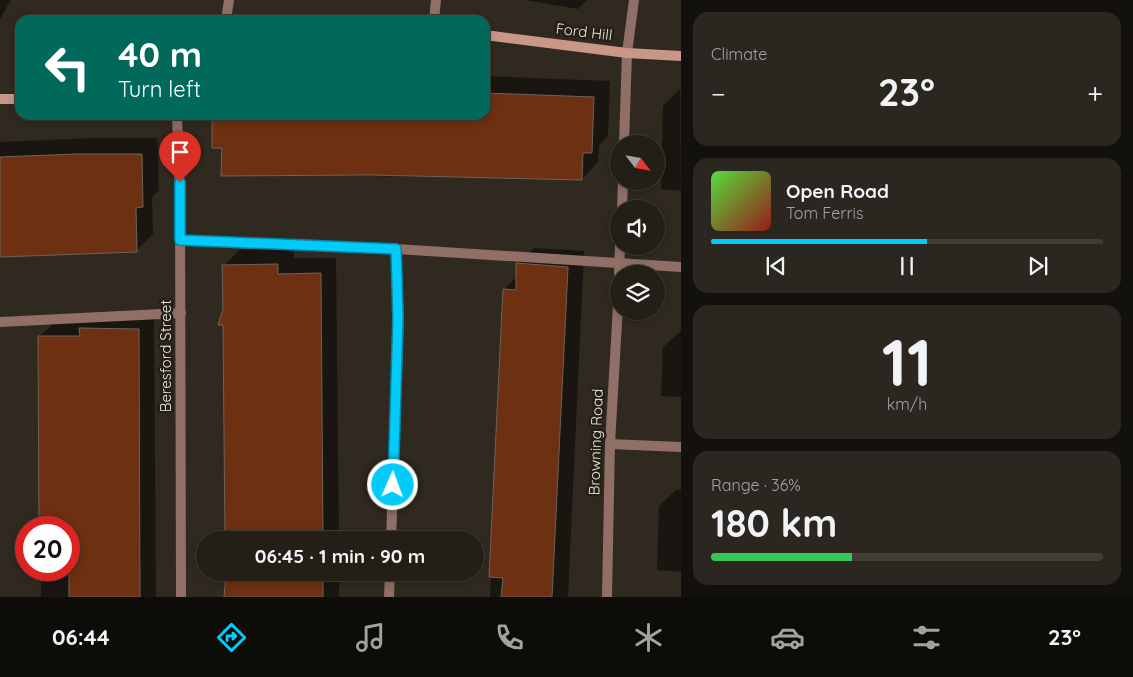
<!DOCTYPE html>
<meta charset="utf-8">
<style>
body{margin:0;font-family:Quicksand,sans-serif;background:#2b2720;color:#f1f3f6;height:100vh;display:flex;flex-direction:column;font-size:19px;white-space:nowrap}
*{box-sizing:border-box;margin:0}
p{font-size:16px;color:#a3a2a1}
.icon{flex:none;width:28px;height:28px;fill:none;stroke:currentColor;stroke-width:2;stroke-linecap:round;stroke-linejoin:round}
.map{position:relative;flex:1;overflow:hidden}
.drawer{display:flex;flex-direction:column;gap:12px;padding:12px;background:#13110d;width:452px}
.drawer>*{flex:none}
.guide{position:absolute;left:15px;top:15px;width:475px;height:105px;border-radius:15px;box-shadow:0 2px 8px #0003,0 0 0 1px #403d36;background:#00695c;color:#fff;overflow:hidden}
.needle{width:32px;rotate:121deg}
.tools{position:absolute;left:610px;top:135px;display:grid;gap:10px}
.tools a{display:grid;place-items:center;width:55px;height:55px;border-radius:50%;background:#231f17;box-shadow:0 2px 8px #0003,0 0 0 1px #403d36;font-size:25px}
.speed{position:absolute;left:15px;top:516px;display:flex;gap:10px;font-size:25px;font-weight:700;text-align:center}
.speed>*{display:grid;place-content:center;width:65px;height:65px;border-radius:50%;background:#231f17;box-shadow:0 2px 8px #0003,0 0 0 1px #403d36;line-height:1}
.speed .limit{border:8px solid #d22;background:#fff;color:#111}
.pin{position:absolute;display:grid;place-items:center;width:42px;height:42px;color:#fff;margin:-51px -21px;border-radius:50% 50% 50% 0;rotate:-45deg;box-shadow:0 0 5px #0007}
.pin .icon{rotate:45deg}
.me{position:absolute;width:55px;margin:-28px;rotate:2deg;stroke-linejoin:round;filter:drop-shadow(0 0 4px #0008)}
.turn{display:flex;align-items:center;gap:18px;height:105px;padding:0 20px;font-size:22px}
.turn .icon{width:65px;height:65px;stroke-width:2.5}
.turn b{display:block;font-size:35px;line-height:42px}
.big{font-size:38px;font-weight:700;line-height:1.1}
.drawer .widget{flex:1;display:flex;flex-direction:column;justify-content:center;gap:8px;min-width:0;padding:0 18px;border-radius:15px;background:#2b2720}
.drawer .dial{align-items:center;gap:0}
.dial b{font-size:65px;line-height:1}
.song{display:flex;align-items:center;gap:15px}
.cover{width:60px;height:60px;border-radius:8px;background:linear-gradient(135deg,hsl(110 70% 55%),hsl(0 70% 35%))}
.played{height:5px;border-radius:2px;background:linear-gradient(90deg,#03cbf9 55%,#403d36 55%)}
.keys{display:flex;justify-content:space-around;direction:ltr}
.heat{display:flex;justify-content:space-between;align-items:center;font-size:28px;direction:ltr}
.charge{height:8px;border-radius:4px;background:linear-gradient(90deg,#34c759 36%,#403d36 0)}
.trip{position:absolute;left:196px;top:531px;width:288px;height:50px;border-radius:25px;background:#231f17;box-shadow:0 2px 8px #0003,0 0 0 1px #403d36;font-weight:700;line-height:50px;text-align:center}
.menu{display:flex;height:80px;justify-content:space-around;align-items:center;background:#0e0c09;color:#a3a2a1}
.menu .icon{width:35px;height:35px}
.menu .active{color:#03cbf9}
.menu b{font-size:22px;color:#f1f3f6}
main{display:flex;flex:1;min-height:0}
.map>svg:first-child{display:block}
.shadow{fill:#0007}
.building{fill:#6d3010;stroke:#6f625d}
.lines{fill:none;stroke-linecap:round;stroke-linejoin:round}
.lane{stroke:#8f6f66;stroke-width:10}
.street{stroke:#8f6f66;stroke-width:10}
.secondary{stroke:#c99688;stroke-width:10}
.route-casing{stroke:#0284a2;stroke-width:12}
.route{stroke:#03cbf9;stroke-width:9}
.labels{text-anchor:middle;stroke-width:5;stroke-linejoin:round;paint-order:stroke}
.street-label{font-size:15px;fill:#eae6e0;stroke:#251f16}
</style>
<main>
<div class="map">
<svg width="681" height="597" viewBox="0 0 681 597">
<rect width="100%" height="100%" fill="#2f291f"/>
<g class="shadow">
<path d="M0 0H11L0 19Z"/>
<path d="M525 0H587L578 9Z"/>
<path d="M485 76 610 81 608 136 599 145 598 162 582 179 223 174V147L214 115H485Z"/>
<path d="M680 89 681 191 661 189 663 106Z"/>
<path d="M93 138H157L159 190 152 197 153 234 136 251 0 256V142Z"/>
<path d="M294 248V258H336L339 540H226L224 266 240 249Z"/>
<path d="M534 248 584 251 568 597H490L504 290 517 276 518 264Z"/>
<path d="M154 313 156 597H41V570H69V528L39 337 56 321Z"/>
<path d="M681 331V397L661 396 663 347Z"/>
<path d="M676 490H681V572L657 570 659 506Z"/>
<rect x="226" y="572" width="113" height="25"/>
</g>
<g class="building">
<path d="M485 93 594 97 592 153H583L582 180 370 175 221 176 222 148H212V115H485Z"/>
<path d="M76 154H142L143 207 136 208 137 252 0 257V157Z"/>
<path d="M516 263 568 267 552 597H501L503 578 489 577 503 289 516 290Z"/>
<path d="M278 264V274L321 273 323 540H225L223 325H218L223 309 222 265Z"/>
<path d="M79 328 139 329 140 597H69V528H39L38 336H80Z"/>
<path d="M226 572H323V597H224Z"/>
</g>
<g class="lines">
<g class="lane">
<path d="M434 20 436 0"/>
<path d="M180 240 396 249 681 267"/>
<path d="M0 322 181 313"/>
<path d="M391 540 399 318 396 249"/>
<path d="M389 597 390 572"/>
</g>
<g class="street">
<path d="M226 20 229 0"/>
<path d="M177 115 180 199 181 597"/>
<path d="M624 144 627 53 634 0"/>
<path d="M622 209 623 181"/>
<path d="M619 274 620 246"/>
<path d="M610 444 681 447"/>
<path d="M607 597 610 444 619 288"/>
</g>
<g class="secondary">
<path d="M485 35 627 53 681 56"/>
<path d="M0 99H20"/>
</g>
</g>
<g class="lines">
<g class="route-casing">
<path id="route" d="M180 182V240L396 249 398 318 393 485"/>
</g>
<use href="#route" class="route"/>
</g>
<g class="labels">
<g class="street-label">
<text transform="translate(584 32) rotate(7)" y="5">Ford Hill</text>
<text transform="translate(166 356) rotate(-90)" y="5">Beresford Street</text>
<text transform="translate(596 442) rotate(-88)" y="5">Browning Road</text>
</g>
</g>
</svg>
<div class="tools">
<a><svg class="needle" viewBox="-14 -14 28 28"><path d="M0-13l5 13h-10z" fill="#e53935"/><path d="M0 13l5-13h-10z" fill="#a3a2a1"/></svg></a>
<a><svg class="icon" aria-label="sound" viewBox="0 0 24 24"><path d="M4 9h4l5-4v14l-5-4H4zM17 9q2 3 0 6"/></svg></a>
<a><svg class="icon" aria-label="layers" viewBox="0 0 24 24"><path d="M12 4l9 5-9 5-9-5zM3 14l9 5 9-5"/></svg></a>
</div>
<div class="speed"><div class="limit">20</div></div>
<div class="pin" style="left:180px;top:182px;background:#d93025"><svg class="icon" aria-label="arrive" viewBox="0 0 24 24"><path d="M6 21V4h12l-3 4 3 4H6"/></svg></div>
<svg class="me" style="left:393px;top:485px" viewBox="-20 -20 40 40"><circle r="17" fill="#03cbf9" stroke="#fff" stroke-width="3"/><path d="M0-11L8 9 0 5-8 9z" fill="#fff"/></svg>
<div class="trip">06:45 · 1 min · 90 m</div>
<div class="guide">
<div class="turn"><svg class="icon" aria-label="left" viewBox="0 0 24 24"><path d="M17 20v-9H6M10 6l-5 5 5 5"/></svg><div><b>40 m</b>Turn left</div></div>
</div>
</div>
<section class="drawer">
<div class="widget"><p>Climate</p>
<div class="heat"><a>−</a><b class="big">23°</b><a>+</a></div>
</div>
<div class="widget">
<div class="song"><i class="cover"></i><div><b>Open Road</b><p>Tom Ferris</p></div></div>
<div class="played"></div>
<div class="keys"><svg class="icon" aria-label="previous" viewBox="0 0 24 24"><path d="M18 5L8 12l10 7zM5 5v14"/></svg><svg class="icon" aria-label="pause" viewBox="0 0 24 24"><path d="M8 5v14M16 5v14"/></svg><svg class="icon" aria-label="next" viewBox="0 0 24 24"><path d="M6 5l10 7-10 7zM19 5v14"/></svg></div>
</div>
<div class="widget dial"><b>11</b><p>km/h</p></div>
<div class="widget"><p>Range · 36%</p><b class="big">180 km</b><div class="charge"></div></div>
</section>
</main>
<nav class="menu">
<b>06:44</b>
<svg class="icon active" aria-label="directions" viewBox="0 0 24 24"><path d="M12 3l9 9-9 9-9-9zM9 14v-3h6M13 9l2 2-2 2"/></svg>
<svg class="icon" aria-label="music" viewBox="0 0 24 24"><path d="M9 18V5l10-2v13"/><circle cx="6" cy="18" r="3"/><circle cx="16" cy="16" r="3"/></svg>
<svg class="icon" aria-label="phone" viewBox="0 0 24 24"><path d="M5 4h4l2 5-3 2q2 4 5 5l2-3 5 2v4C11 20 4 13 5 4z"/></svg>
<svg class="icon" aria-label="climate" viewBox="0 0 24 24"><path d="M12 3v18M4 7l16 10M4 17L20 7"/></svg>
<svg class="icon" aria-label="car" viewBox="0 0 24 24"><path d="M5 17H2v-5l4-1 3-4h7l3 4 3 1v5h-3M9 17h6M6 11h13"/><circle cx="7" cy="17" r="2"/><circle cx="17" cy="17" r="2"/></svg>
<svg class="icon" aria-label="filters" viewBox="0 0 24 24"><path d="M4 7h16M4 17h16"/><circle cx="9" cy="7" r="2"/><circle cx="15" cy="17" r="2"/></svg>
<b>23°</b>
</nav>
